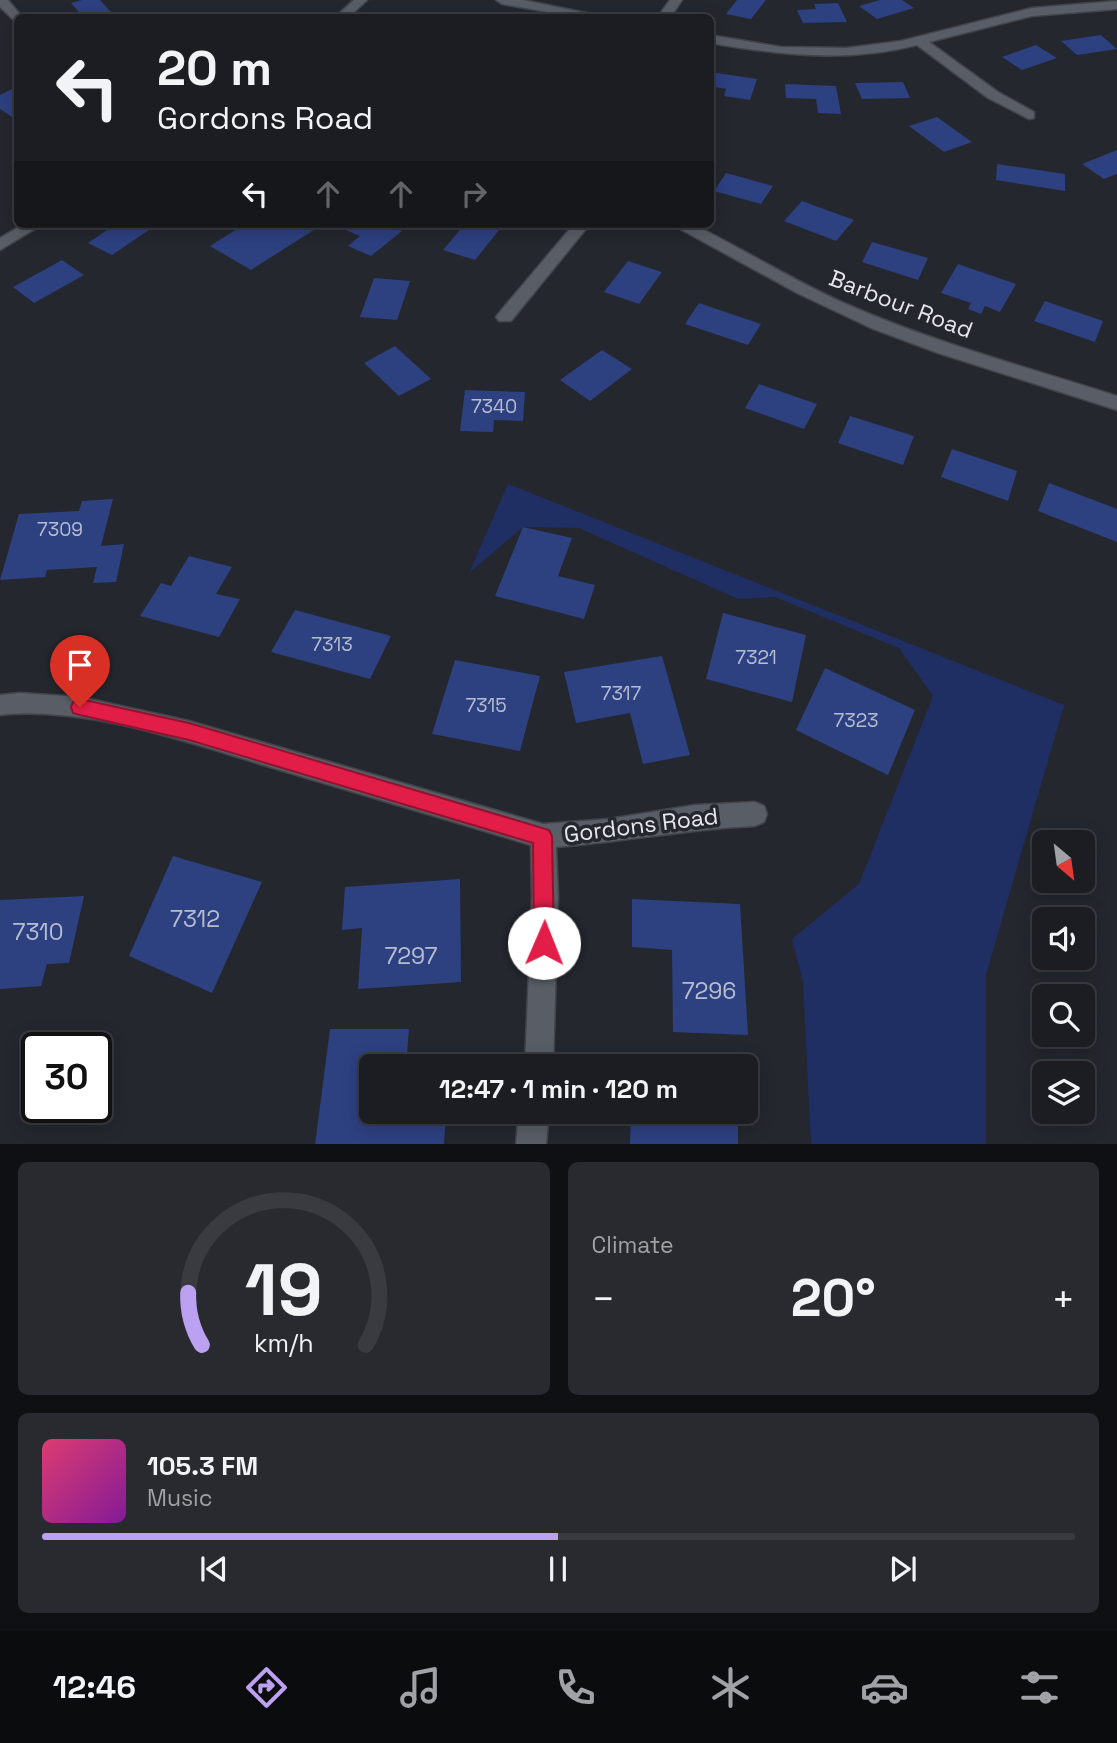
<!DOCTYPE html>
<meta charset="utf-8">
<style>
body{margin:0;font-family:"Space Grotesk",sans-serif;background:#282a2f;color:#f1f3f6;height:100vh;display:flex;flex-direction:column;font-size:26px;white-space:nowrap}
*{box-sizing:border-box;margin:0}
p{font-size:23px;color:#a0a2a5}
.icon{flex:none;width:38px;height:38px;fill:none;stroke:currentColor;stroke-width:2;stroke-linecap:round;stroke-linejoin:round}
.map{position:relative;height:1144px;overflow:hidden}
.panel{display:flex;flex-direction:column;gap:18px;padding:18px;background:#0f1013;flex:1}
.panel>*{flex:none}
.hud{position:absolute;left:14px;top:14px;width:700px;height:214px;border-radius:10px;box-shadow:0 4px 18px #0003,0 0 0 2px #393b40;background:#1b1d22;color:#f1f3f6;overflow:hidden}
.needle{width:46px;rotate:151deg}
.tools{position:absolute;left:1032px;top:830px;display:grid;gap:14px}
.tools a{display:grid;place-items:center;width:63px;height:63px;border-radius:10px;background:#1b1d22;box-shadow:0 4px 18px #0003,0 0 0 2px #393b40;font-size:35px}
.speed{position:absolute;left:21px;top:1032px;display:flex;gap:14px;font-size:35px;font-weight:700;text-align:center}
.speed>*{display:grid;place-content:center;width:91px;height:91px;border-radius:50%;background:#1b1d22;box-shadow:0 4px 18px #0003,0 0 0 2px #393b40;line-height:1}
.speed .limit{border:4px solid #111;border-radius:10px;background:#fff;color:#111}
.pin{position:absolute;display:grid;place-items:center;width:60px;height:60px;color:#fff;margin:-72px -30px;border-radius:50% 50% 50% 0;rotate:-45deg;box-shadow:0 0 7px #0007}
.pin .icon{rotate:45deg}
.me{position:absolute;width:77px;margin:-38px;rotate:1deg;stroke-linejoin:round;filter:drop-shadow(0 0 5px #0008)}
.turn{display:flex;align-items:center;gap:24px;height:147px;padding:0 28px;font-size:32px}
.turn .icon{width:91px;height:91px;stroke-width:2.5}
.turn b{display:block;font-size:49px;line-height:60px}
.lanes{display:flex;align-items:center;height:66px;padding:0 28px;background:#0003;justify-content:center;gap:35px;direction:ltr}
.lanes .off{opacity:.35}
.big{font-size:52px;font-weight:600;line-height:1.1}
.panel .tile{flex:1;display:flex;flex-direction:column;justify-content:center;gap:10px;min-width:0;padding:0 24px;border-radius:10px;background:#282a2f}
.panel .dial{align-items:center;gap:0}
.dial svg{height:182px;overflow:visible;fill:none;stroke:#393b40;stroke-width:7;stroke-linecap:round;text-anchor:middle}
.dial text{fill:#f1f3f6;stroke:none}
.song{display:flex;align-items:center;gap:21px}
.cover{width:84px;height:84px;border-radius:10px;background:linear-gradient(135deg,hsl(340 70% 55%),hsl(290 70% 35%))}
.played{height:7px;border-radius:4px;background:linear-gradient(90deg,#bca0f2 50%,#393b40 50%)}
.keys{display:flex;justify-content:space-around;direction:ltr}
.heat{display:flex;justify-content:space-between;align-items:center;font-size:38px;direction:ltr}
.panel .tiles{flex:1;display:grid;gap:18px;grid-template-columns:1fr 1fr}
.tile:last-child{grid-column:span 2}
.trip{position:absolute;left:359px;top:1054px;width:399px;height:70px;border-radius:10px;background:#1b1d22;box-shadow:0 4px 18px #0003,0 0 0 2px #393b40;font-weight:600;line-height:70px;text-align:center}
.menu{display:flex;height:112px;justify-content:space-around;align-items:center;background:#0b0c0e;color:#a0a2a5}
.menu .icon{width:49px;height:49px}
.menu .selected{color:#bca0f2}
.menu b{font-size:32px;color:#f1f3f6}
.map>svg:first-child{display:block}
.green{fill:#1f2f64}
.building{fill:#2d4080}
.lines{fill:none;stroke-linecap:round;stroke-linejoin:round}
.street-casing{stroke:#414449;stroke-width:3}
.street{fill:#595d65;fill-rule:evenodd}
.route{fill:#e11d48;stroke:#92132f;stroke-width:2}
.labels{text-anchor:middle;stroke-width:7;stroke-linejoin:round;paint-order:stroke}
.number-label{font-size:19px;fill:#b7bdd1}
.street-label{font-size:23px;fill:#e5e7ec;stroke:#24272e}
.near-number-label{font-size:23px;fill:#b7bdd1}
</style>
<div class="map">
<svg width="1117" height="1145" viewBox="0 0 1117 1145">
<rect width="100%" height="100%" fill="#24272e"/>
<path class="green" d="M508 484 1064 705 986 975V1144H811L803 982 792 939 859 884 933 696 899 648 775 597 738 599 579 528 523 527 469 573Z"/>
<g class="building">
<path d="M82 0H100L112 13 84 18 71 3Z"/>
<path d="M737 0H766L751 19 726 14Z"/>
<path d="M880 0H902L914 8 877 19 859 6Z"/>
<path d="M838 3 847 22 803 23 797 10 816 9 814 4Z"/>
<path d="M1101 35 1117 49 1077 55 1061 41Z"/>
<path d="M1036 45 1057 58 1022 70 1002 57Z"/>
<path d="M710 72 757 79 750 100 724 96 726 89 710 86Z"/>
<path d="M903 82 910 98 862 99 855 83Z"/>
<path d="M785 84 836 86 841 114 818 113 816 99 786 98Z"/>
<path d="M14 88 18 90V121L0 109V95Z"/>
<path d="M937 117 972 142 944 152 909 126Z"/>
<path d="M1117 150V174L1104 179 1082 164Z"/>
<path d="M997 164 1065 174V191L996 180Z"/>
<path d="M726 173 773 186 761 204 714 191Z"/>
<path d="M802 201 854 220 836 241 784 221Z"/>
<path d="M116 224H151L155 226 112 255 88 243Z"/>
<path d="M245 224H316L320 226 251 270 210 246Z"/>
<path d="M347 224H387L402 231 371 256 348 246 360 236 341 228Z"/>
<path d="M465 224H479L499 230 475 260 443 250Z"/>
<path d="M872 242 928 258 918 280 862 262Z"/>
<path d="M62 260 84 275 34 303 13 287Z"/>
<path d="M628 261 662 272 639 304 604 292Z"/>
<path d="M958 264 1016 284 1000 312 985 306 981 314 968 309 971 303 941 293Z"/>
<path d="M374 278 410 281 397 320 360 317Z"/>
<path d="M1045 301 1103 321 1095 342 1034 321Z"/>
<path d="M699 303 761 324 748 345 685 324Z"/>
<path d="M395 346 431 379 399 396 364 363Z"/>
<path d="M602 350 632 369 590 401 560 380Z"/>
<path d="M759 384 817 404 804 429 745 408Z"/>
<path d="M465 390 525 392 523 421 494 420 493 432 460 431Z"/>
<path d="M850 416 914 436 903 465 838 443Z"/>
<path d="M952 449 1017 471 1008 501 941 477Z"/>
<path d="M1049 483 1117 509V542L1038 511Z"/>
<path d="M113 499 101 546 124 544 116 582 93 583 97 567 47 570 45 577 0 580 19 514 79 511 82 501Z"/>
<path d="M523 527 572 538 558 576 595 585 584 619 495 596Z"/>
<path d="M189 556 232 567 216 594 240 599 219 637 140 616 161 583 171 586Z"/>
<path d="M295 610 391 636 370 679 271 652Z"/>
<path d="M723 613 806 635 792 702 706 679Z"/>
<path d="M662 656 690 755 643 764 630 713 576 723 564 672Z"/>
<path d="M455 660 540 676 520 751 432 734Z"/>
<path d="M825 668 915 710 888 775 796 730Z"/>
<path d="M173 856 262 882 212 993 129 956Z"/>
<path d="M460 879 461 982 358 989 362 928 342 930 345 887Z"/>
<path d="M84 896 69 963 47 964 41 986 0 989V900Z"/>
<path d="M632 899 740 904 748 1035 673 1032 672 950 632 947Z"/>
<path d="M330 1029H409L406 1066H371V1111H446L444 1145H315Z"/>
<path d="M631 1111H738V1145H630Z"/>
</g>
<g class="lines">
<g class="street-casing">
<g id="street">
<path d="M0 0H8L22 17 18 18V24L0 7Z"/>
<path d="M354 0H367L348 18H334Z"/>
<path d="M496 0H523L611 18H581L502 4Z"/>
<path d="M670 0H682L670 18H657Z"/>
<path d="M1117 1V9L1032 16 929 42 998 92 1034 112V118L1029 119 988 98 917 45C847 63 781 55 710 43V35L781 47 846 48 901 41 1032 8Z"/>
<path d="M24 224H43L0 250V238Z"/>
<path d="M574 224H590L511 321H499L496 317 499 313Z"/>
<path d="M671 224H692C746 250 798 284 853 307 939 344 1029 368 1117 396V410L938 353 871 328 797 293Z"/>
<path d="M20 693 80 697 189 721 543 824 609 819 695 805 755 802 764 806 767 814 764 822 755 826C688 829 623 842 556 847L558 896 553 1066H525L532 896 531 845C444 819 357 793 270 767 187 742 88 706 0 715V695Z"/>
<path d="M519 1111H549L546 1145H516Z"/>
</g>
</g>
<use href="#street" class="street"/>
</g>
<path class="route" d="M80 699 189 723 549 830 552 836 554 943 551 950 544 953 537 950 534 943 533 843 189 740 80 715 73 713 71 707 73 702Z"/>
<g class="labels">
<g class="number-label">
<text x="494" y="413">7340</text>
<text x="60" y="536">7309</text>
<text x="332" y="651">7313</text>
<text x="756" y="664">7321</text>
<text x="621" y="700">7317</text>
<text x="486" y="712">7315</text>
<text x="856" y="727">7323</text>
</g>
<g class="street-label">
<text transform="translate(901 304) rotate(21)" y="8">Barbour Road</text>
<text transform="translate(641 825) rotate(-7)" y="8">Gordons Road</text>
</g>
<g class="near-number-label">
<text x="195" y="927">7312</text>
<text x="38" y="940">7310</text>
<text x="411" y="964">7297</text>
<text x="709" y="999">7296</text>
</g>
</g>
</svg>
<div class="tools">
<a><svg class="needle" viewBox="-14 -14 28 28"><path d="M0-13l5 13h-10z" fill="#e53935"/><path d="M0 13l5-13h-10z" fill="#a0a2a5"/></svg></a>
<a><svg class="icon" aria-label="sound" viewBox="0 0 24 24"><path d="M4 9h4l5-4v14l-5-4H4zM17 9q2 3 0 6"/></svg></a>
<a><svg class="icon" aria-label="search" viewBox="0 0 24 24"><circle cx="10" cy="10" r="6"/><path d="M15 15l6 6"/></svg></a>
<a><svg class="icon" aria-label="layers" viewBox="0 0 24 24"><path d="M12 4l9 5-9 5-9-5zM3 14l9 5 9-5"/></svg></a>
</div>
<div class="speed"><div class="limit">30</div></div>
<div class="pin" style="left:80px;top:707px;background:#d93025"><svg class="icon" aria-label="arrive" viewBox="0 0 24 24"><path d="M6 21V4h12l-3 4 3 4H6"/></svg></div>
<svg class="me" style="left:544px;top:943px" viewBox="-20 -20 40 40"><circle r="19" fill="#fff"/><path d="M0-13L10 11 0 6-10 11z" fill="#e11d48"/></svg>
<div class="trip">12:47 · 1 min · 120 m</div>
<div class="hud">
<div class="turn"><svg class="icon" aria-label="left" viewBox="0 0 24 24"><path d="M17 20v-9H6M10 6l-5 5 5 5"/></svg><div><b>20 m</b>Gordons Road</div></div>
<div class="lanes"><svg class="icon" aria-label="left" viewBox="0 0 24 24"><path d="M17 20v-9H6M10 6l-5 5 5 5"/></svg><svg class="icon off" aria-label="ahead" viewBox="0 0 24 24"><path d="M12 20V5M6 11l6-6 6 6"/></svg><svg class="icon off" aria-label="ahead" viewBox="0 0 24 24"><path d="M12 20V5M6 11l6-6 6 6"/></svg><svg class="icon off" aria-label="right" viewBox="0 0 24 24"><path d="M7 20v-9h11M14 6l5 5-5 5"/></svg></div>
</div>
</div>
<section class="panel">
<div class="tiles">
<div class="tile dial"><svg viewBox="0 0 100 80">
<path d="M14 69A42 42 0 1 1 86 69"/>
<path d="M14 69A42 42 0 0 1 8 46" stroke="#bca0f2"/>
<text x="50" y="56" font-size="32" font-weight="700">19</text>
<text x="50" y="72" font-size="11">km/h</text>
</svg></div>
<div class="tile"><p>Climate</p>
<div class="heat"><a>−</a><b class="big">20°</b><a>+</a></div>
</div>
<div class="tile">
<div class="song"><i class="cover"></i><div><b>105.3 FM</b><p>Music</p></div></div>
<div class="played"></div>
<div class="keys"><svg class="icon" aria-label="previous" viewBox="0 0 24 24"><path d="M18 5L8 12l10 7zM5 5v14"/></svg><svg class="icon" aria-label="pause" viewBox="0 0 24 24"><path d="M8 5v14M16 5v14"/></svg><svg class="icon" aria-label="next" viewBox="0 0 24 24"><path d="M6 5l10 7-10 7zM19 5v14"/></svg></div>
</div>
</div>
</section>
<nav class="menu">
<b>12:46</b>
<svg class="icon selected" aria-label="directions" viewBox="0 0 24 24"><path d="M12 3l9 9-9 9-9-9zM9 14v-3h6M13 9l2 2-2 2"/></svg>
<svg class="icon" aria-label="music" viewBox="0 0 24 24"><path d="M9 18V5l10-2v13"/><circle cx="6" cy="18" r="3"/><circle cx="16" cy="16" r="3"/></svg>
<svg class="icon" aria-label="phone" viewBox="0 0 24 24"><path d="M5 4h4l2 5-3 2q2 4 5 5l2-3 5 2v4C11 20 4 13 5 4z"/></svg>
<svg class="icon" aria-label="climate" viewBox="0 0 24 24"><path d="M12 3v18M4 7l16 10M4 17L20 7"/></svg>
<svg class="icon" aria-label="car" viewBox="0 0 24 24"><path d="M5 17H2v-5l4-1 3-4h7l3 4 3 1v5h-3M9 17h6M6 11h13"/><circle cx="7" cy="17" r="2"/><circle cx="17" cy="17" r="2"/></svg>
<svg class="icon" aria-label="filters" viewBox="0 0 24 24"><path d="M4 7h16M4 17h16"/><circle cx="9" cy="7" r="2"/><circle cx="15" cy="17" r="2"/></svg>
</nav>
